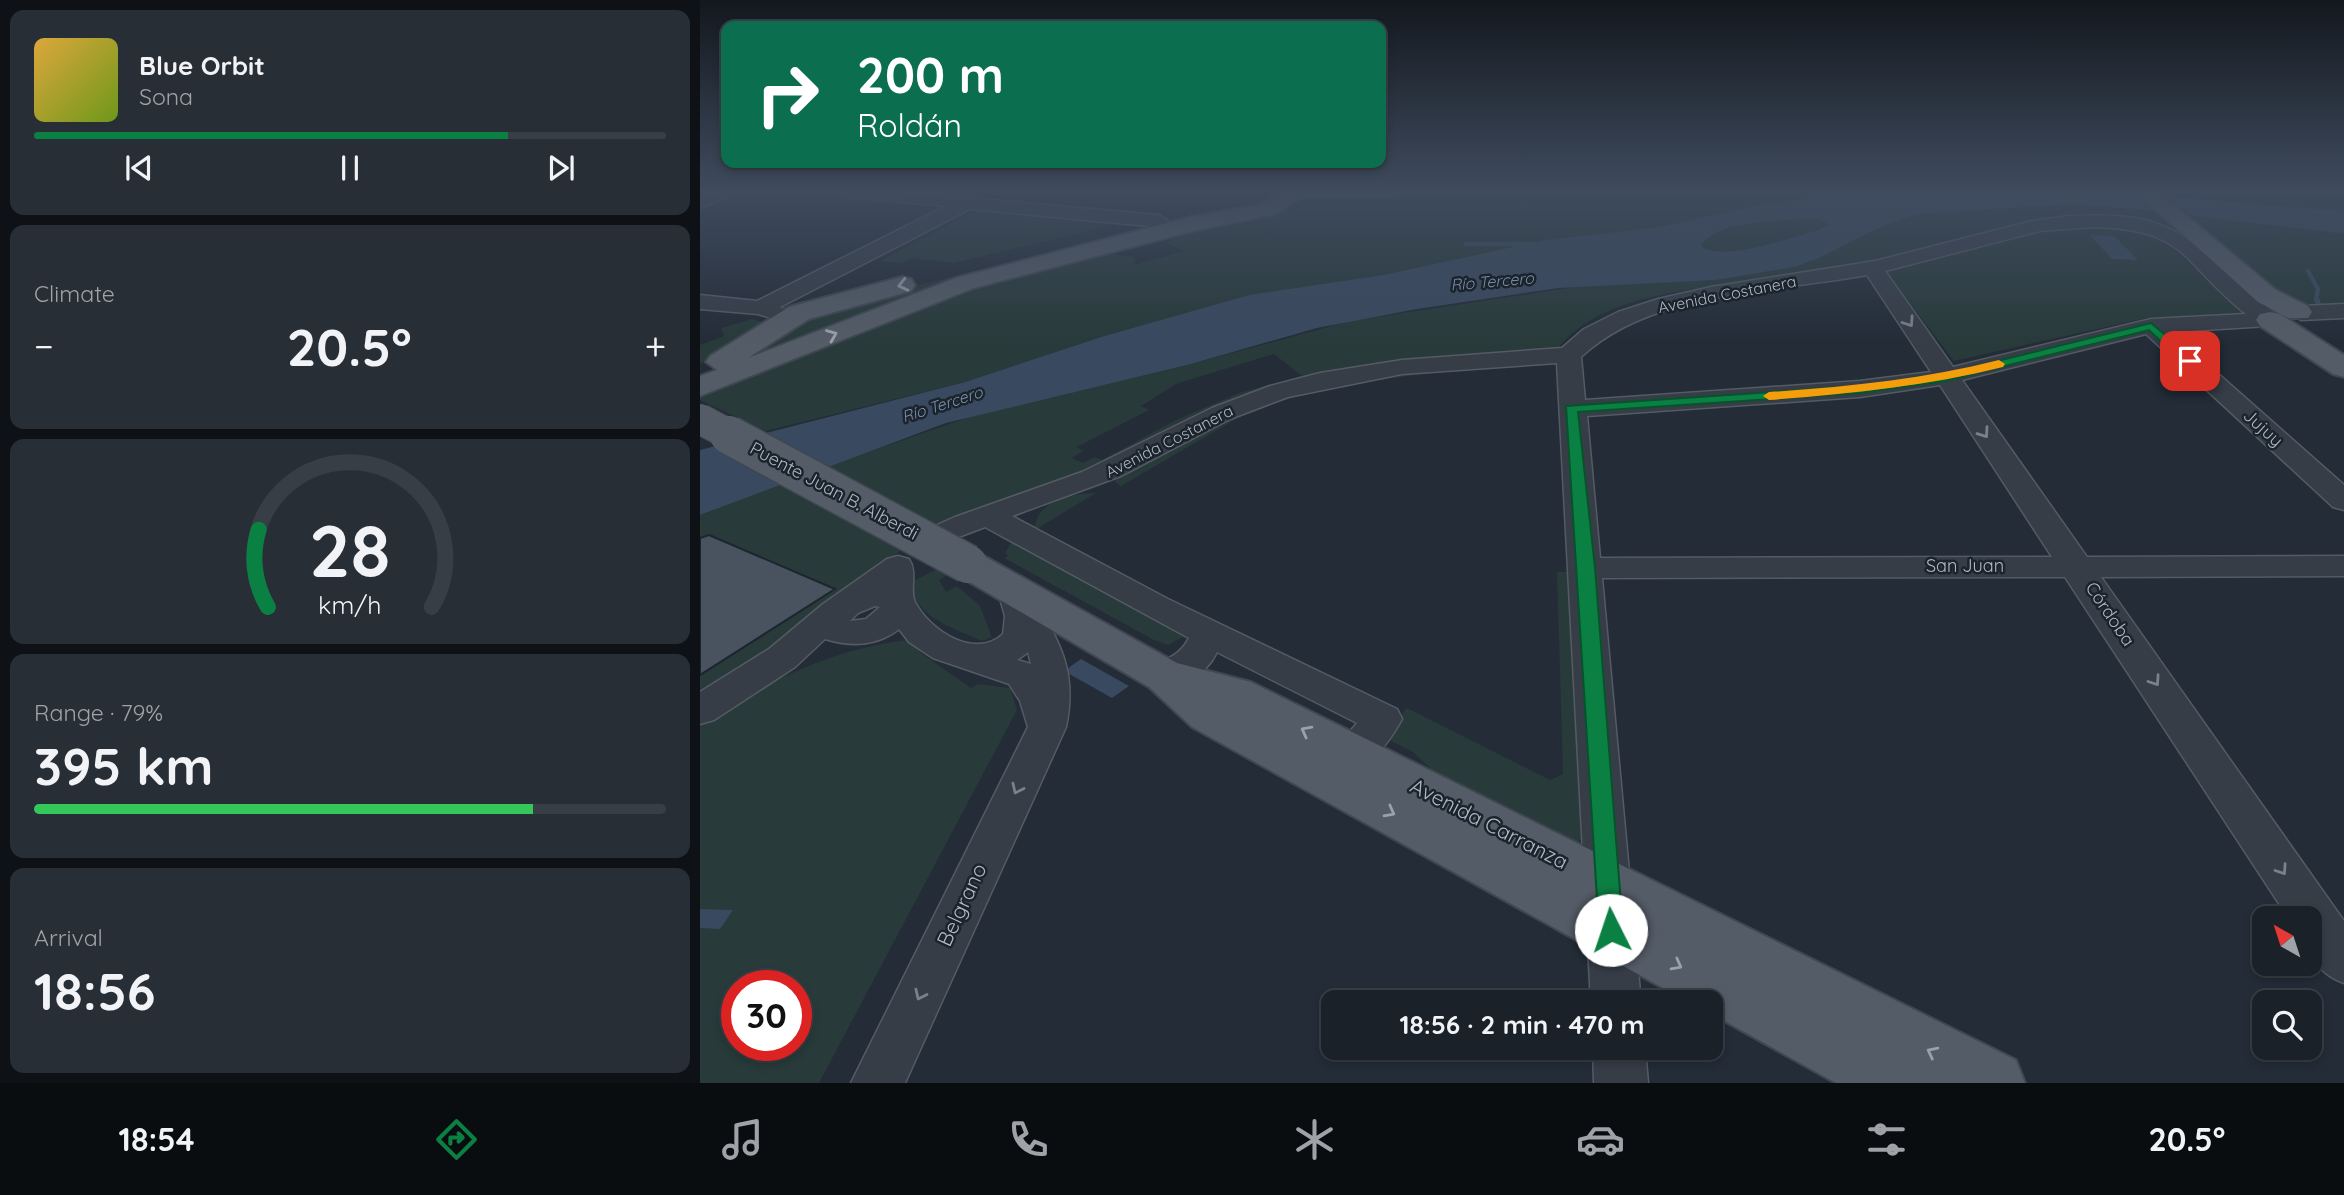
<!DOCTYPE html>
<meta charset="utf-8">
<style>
body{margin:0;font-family:Quicksand,sans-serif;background:#272e35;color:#f1f3f6;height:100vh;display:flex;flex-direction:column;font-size:26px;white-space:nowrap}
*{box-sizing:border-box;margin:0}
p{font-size:23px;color:#9fa3a8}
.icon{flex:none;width:38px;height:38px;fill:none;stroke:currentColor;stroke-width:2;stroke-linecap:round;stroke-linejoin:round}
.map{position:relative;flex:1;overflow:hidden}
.details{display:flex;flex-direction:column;gap:10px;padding:10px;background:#0e1217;width:700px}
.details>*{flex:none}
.top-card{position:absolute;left:21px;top:21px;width:665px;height:147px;border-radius:14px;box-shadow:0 4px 10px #0003,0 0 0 2px #383e46;background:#0b6e4f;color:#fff;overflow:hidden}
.needle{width:46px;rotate:321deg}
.tools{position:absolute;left:1552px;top:906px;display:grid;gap:14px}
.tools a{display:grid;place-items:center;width:70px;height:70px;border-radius:14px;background:#1a2129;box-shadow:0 4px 10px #0003,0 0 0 2px #383e46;font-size:35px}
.speed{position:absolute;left:21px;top:970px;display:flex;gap:14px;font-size:35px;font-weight:700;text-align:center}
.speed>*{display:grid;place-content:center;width:91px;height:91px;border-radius:50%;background:#1a2129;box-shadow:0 4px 10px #0003,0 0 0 2px #383e46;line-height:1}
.speed .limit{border:10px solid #d22;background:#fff;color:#111}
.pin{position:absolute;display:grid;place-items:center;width:60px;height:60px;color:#fff;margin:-30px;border-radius:14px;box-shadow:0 4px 10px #0006}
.me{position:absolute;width:77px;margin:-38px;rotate:356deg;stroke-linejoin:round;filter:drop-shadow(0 0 5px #0008)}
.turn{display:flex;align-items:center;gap:24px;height:147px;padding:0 21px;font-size:32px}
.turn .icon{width:91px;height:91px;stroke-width:2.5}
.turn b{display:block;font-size:49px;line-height:60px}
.big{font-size:52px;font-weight:800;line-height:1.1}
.details .widget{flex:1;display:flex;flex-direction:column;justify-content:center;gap:10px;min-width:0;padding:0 24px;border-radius:14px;background:#272e35}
.details .dial{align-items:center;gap:0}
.dial svg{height:182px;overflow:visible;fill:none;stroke:#383e46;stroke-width:7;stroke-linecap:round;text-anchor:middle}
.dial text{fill:#f1f3f6;stroke:none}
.song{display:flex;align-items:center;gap:21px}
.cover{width:84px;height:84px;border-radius:10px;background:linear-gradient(135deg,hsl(40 70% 55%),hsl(80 70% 35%))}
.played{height:7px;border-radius:4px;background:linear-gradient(90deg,#0b8043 75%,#383e46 75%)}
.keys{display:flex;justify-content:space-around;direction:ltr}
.heat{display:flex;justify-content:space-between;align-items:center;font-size:38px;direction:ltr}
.charge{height:10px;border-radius:5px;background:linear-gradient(90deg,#34c759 79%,#383e46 0)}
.trip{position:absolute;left:621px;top:990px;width:402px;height:70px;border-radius:14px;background:#1a2129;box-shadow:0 4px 10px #0003,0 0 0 2px #383e46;font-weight:800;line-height:70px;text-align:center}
.dock{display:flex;height:112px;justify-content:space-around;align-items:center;background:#0a0d10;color:#9fa3a8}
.dock .icon{width:49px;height:49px}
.dock .on{color:#0b8043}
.dock b{font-size:32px;color:#f1f3f6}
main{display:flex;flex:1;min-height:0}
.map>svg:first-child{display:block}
.green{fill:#283a3a;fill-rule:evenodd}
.water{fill:#39495f;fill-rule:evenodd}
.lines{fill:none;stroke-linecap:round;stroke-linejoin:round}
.stream-far1{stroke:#39495f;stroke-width:4.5}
.stream{stroke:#39495f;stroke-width:5}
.building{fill:#495360;stroke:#1d252e;stroke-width:2}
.minor-casing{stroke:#545b65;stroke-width:3}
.major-casing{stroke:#3f4751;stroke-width:4}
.minor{fill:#363d47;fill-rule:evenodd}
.major{fill:#545c67;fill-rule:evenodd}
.major-bridge-far1-casing{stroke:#3f4751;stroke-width:32;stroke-linecap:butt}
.major-bridge-casing{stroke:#3f4751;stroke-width:41;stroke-linecap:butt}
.major-bridge-far1{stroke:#545c67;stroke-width:30}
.major-bridge{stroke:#545c67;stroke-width:38}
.oneway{stroke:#9aa1ad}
.oneway2{stroke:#7a818c}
.route{fill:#0b8043;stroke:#07532c;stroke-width:2}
.slow{fill:#f59e0b}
.labels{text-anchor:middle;stroke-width:5;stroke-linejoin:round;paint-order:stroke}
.far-water-label{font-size:16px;font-style:italic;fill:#7b8faa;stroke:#1b232c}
.far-street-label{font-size:16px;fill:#b1b8c4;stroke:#1b232c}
.street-label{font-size:18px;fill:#b1b8c4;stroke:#1b232c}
.near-street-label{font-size:21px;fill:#b1b8c4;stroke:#1b232c}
</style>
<main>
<section class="details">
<div class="widget">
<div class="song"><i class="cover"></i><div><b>Blue Orbit</b><p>Sona</p></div></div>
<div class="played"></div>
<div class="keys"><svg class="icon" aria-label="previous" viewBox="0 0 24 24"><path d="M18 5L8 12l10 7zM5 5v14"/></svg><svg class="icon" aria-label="pause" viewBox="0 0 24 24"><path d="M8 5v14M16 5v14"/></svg><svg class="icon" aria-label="next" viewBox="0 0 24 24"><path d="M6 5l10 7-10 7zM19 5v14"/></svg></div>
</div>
<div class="widget"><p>Climate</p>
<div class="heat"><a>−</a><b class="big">20.5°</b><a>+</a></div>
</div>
<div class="widget dial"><svg viewBox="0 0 100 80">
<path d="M14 69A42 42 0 1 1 86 69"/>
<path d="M14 69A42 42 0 0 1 10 35" stroke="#0b8043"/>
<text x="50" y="56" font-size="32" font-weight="700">28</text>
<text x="50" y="72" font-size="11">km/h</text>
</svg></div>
<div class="widget"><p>Range · 79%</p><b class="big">395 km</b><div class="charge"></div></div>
<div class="widget"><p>Arrival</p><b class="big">18:56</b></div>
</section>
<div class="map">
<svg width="1644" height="1083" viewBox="0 0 1644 1083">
<rect width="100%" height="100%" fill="#232c37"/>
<g class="green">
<path d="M740 191H1160L1065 204 959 227 845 240 683 275 549 295 404 336 265 382 66 431 0 400V397L270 287 405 253 433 257 436 260 433 265 485 251 467 243 478 232 570 214 622 200Z"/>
<path d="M1449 191H1623L1644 193V211L1452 194Z"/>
<path d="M1372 204 1445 210 1644 234V305L1599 306 1484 239 1377 221 1203 258 1025 290 1018 285C962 294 893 302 856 351L661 368 403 467 265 512 264 516 239 526 128 466 275 415 491 364 650 321 882 286 1016 280 1108 263 1176 229 1218 214ZM574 354 602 376 539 393 474 421 402 460 395 457 383 463 372 458 383 451 377 447 449 410 441 406 476 384Z"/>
<path d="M276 211 404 223 407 226 254 263 211 258 202 263 180 261Z"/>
<path d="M1119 219 1129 223 1118 230C1093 237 1021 263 1001 246 1016 219 1091 219 1119 219Z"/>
<path d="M1366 226 1440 230 1458 235 1547 315 1446 318 1254 361 1187 273 1194 267Z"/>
<path d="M401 240 81 348 62 347 122 309Z"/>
<path d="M52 319 62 322 61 327 0 364V345L24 336 21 328Z"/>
<path d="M739 369 738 372 640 385 555 408 421 486 414 481 531 414 637 381Z"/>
<path d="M83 483 202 549 162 584 0 699V515Z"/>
<path d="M396 493 335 530C334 501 373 493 396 493Z"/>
<path d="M312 541 485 636 468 645 454 640 304 558 308 556 305 553Z"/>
<path d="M237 569 248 575 239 580 246 592 257 586 280 606 292 637 282 641C252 627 214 618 211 582Z"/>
<path d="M857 572H874L885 835 875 845 750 787 713 752 683 737 707 708 850 780 863 774Z"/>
<path d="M210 640 221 653 271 688 278 684 310 688 317 710 119 1083H0V721C66 684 133 647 210 640ZM37 985H96V1045H37Z"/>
</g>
<g class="water">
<path d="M1160 191H1397L1644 211V234L1445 210 1372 204 1218 214 1176 229 1117 259 1094 267 1016 280 858 288 717 309 617 328 491 364 246 423 0 515V450L265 382 404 336 549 295 683 275 845 240 959 227 1065 204ZM1103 219H1119L1129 224 1118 230C1093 237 1021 263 1001 246 1014 221 1077 221 1103 219Z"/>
<path d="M1390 235 1414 236 1438 260 1412 259Z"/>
<path d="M381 659 429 686 412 698 364 671Z"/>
<path d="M0 909 33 910 20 929 0 928Z"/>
</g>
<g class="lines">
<g class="stream-far1">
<path d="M766 244H836"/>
<path d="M1608 271 1618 289 1616 300"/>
</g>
<path class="stream" d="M1617 299 1619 307"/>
</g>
<path class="building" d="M9 535 135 589 0 675V538Z"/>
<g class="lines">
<g class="minor-casing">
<g id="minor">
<path d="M17 191H41L0 208V197Z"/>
<path d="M129 191H191L459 215 468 221 459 227 270 209 80 307 92 314 89 319 81 321 58 314 0 309V295L57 301 246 206 138 196Z"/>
<path d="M1368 216C1461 212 1478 226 1543 288 1554 298 1571 307 1579 319L1576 324 1568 326 1471 332 1644 485V510L1633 507 1446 334 1262 380 1387 557 1644 556V576L1401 577 1644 921V983C1611 971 1610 950 1610 919H1589L1365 577 902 578 941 1003H891L857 363 702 374 588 397 530 419 421 476 312 516 468 599 697 709 702 719C688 744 667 775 637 766L631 755 657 723 517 652C506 675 478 693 452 685L447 676C459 655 475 664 489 638L285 527 248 541 237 539 232 532 237 525 255 517 382 472 512 408 570 386 620 373 702 360 862 348 884 329 918 312 958 299 1011 287 1175 261 1332 221ZM1392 227C1489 229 1480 262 1546 314L1451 319 1253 367 1185 271 1340 231ZM1167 275 1231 372 1160 381 885 400 881 357C951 291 1076 292 1167 275ZM1240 385 1352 557 900 558 887 416 1160 397Z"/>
<path d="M1644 304V318L1601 320 1590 313 1601 306Z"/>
<path d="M198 556 209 559C218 572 209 589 215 602 230 631 275 660 303 634L305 616 301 602 306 594 318 591 330 594C359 640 378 670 366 727L205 1083H151L328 727 320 701 309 684 233 658 209 642 199 629C177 646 151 647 125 639L95 667 14 720 0 724V692L69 649 123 604 187 559ZM175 606 180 607 166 619 150 621 158 613ZM328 652 331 664 317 660 327 653Z"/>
<path d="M893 1048H945L948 1083H894Z"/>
</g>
</g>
<g class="major-casing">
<g id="major">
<path d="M582 191H706L695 197H601L576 214 493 231 274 288 0 396V376L17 370 6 362 10 356 89 307 202 277 211 279 215 285 211 291 109 319 48 358 256 278 491 217 561 204Z"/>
<path d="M1435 191H1457L1576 290 1608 306 1612 312 1608 318H1588L1558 302Z"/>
<path d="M1570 312 1580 314 1644 355V377L1633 374 1560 326 1556 320 1560 314Z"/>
<path d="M268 552 282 555 477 663 551 682 1316 1060 1325 1083H1136L1012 1014V1003H990L492 727 449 687 254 573 248 564 254 555Z"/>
</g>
</g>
<use href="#minor" class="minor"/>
<use href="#major" class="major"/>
<g class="major-bridge-far1-casing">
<path id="major-bridge-far1" d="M0 419 32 436"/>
</g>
<g class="major-bridge-casing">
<path id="major-bridge" d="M29 435 268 564"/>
</g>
<use href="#major-bridge-far1" class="major-bridge-far1"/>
<use href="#major-bridge" class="major-bridge"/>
</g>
<defs><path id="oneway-chevron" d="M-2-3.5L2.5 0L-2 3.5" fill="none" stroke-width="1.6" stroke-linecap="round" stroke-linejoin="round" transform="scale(1.75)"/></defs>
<g class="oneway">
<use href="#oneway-chevron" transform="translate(203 285) rotate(166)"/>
<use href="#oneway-chevron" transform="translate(132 335) rotate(-22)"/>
<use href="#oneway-chevron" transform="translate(606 731) rotate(-152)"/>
<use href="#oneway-chevron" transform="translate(690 812) rotate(28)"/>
<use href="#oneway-chevron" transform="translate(977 965) rotate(28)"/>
<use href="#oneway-chevron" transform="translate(1232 1052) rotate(-153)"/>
</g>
<g class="oneway2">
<use href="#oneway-chevron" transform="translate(1209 322) rotate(56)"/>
<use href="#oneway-chevron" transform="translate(1284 433) rotate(55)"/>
<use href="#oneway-chevron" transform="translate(1455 681) rotate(56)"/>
<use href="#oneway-chevron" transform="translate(317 789) rotate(115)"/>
<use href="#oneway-chevron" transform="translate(1582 870) rotate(56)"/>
<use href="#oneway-chevron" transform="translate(220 995) rotate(115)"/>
</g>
<linearGradient id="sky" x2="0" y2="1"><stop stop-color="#13181e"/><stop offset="0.56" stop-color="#3f4b5e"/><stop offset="1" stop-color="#3f4b5e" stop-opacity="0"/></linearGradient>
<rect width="1644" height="342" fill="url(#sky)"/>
<path class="route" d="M1451 323 1494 359V364H1485L1449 330 1245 381 1160 393 878 412 895 568 923 930 919 938 911 941 902 938 899 930 866 406 1160 386 1245 374Z"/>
<path class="slow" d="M1299 360 1305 364 1303 367C1226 386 1149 394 1069 400L1063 396 1069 392C1147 387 1223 379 1299 360Z"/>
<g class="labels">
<g class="far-water-label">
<text transform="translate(792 281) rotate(-5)" y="6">Río Tercero</text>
<text transform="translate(242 404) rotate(-18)" y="6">Río Tercero</text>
</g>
<g class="far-street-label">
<text transform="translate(1027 294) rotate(-11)" y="6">Avenida Costanera</text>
<text transform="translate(469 441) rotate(-27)" y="6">Avenida Costanera</text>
</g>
<g class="street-label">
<text transform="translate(1563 428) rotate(42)" y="6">Jujuy</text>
<text transform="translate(134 491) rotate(28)" y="6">Puente Juan B. Alberdi</text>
<text x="1265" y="572">San Juan</text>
<text transform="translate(1410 614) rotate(56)" y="6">Córdoba</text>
</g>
<g class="near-street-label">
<text transform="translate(789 824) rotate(27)" y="7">Avenida Carranza</text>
<text transform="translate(262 905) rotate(-65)" y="7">Belgrano</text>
</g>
</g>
</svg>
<div class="tools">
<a><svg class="needle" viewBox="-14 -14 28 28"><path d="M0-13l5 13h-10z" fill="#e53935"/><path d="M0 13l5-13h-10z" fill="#9fa3a8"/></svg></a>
<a><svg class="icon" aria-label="search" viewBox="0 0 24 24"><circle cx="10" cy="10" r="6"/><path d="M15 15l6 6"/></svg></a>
</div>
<div class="speed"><div class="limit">30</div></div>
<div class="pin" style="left:1490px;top:361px;background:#d93025"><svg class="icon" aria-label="arrive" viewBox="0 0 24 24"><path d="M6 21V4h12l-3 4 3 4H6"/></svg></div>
<svg class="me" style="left:911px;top:930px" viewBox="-20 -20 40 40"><circle r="19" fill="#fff"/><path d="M0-13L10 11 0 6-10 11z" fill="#0b8043"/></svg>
<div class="trip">18:56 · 2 min · 470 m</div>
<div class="top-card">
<div class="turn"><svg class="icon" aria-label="right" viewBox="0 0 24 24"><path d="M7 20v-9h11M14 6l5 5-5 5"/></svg><div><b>200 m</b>Roldán</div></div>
</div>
</div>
</main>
<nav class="dock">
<b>18:54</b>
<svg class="icon on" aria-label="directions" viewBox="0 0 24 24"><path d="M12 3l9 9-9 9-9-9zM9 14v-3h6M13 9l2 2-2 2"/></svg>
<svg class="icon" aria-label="music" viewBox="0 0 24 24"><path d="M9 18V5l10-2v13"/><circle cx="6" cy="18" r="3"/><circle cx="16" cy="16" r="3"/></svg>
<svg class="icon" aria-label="phone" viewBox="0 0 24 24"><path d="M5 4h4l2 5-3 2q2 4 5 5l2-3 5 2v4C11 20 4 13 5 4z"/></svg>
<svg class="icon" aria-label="climate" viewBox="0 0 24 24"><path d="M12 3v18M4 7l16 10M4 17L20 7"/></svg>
<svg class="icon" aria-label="car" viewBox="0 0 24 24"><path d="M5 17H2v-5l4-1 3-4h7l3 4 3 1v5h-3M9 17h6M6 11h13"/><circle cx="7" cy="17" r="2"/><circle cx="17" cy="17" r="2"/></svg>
<svg class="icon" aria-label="filters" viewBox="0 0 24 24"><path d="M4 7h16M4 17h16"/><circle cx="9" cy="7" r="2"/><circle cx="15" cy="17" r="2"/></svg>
<b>20.5°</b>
</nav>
